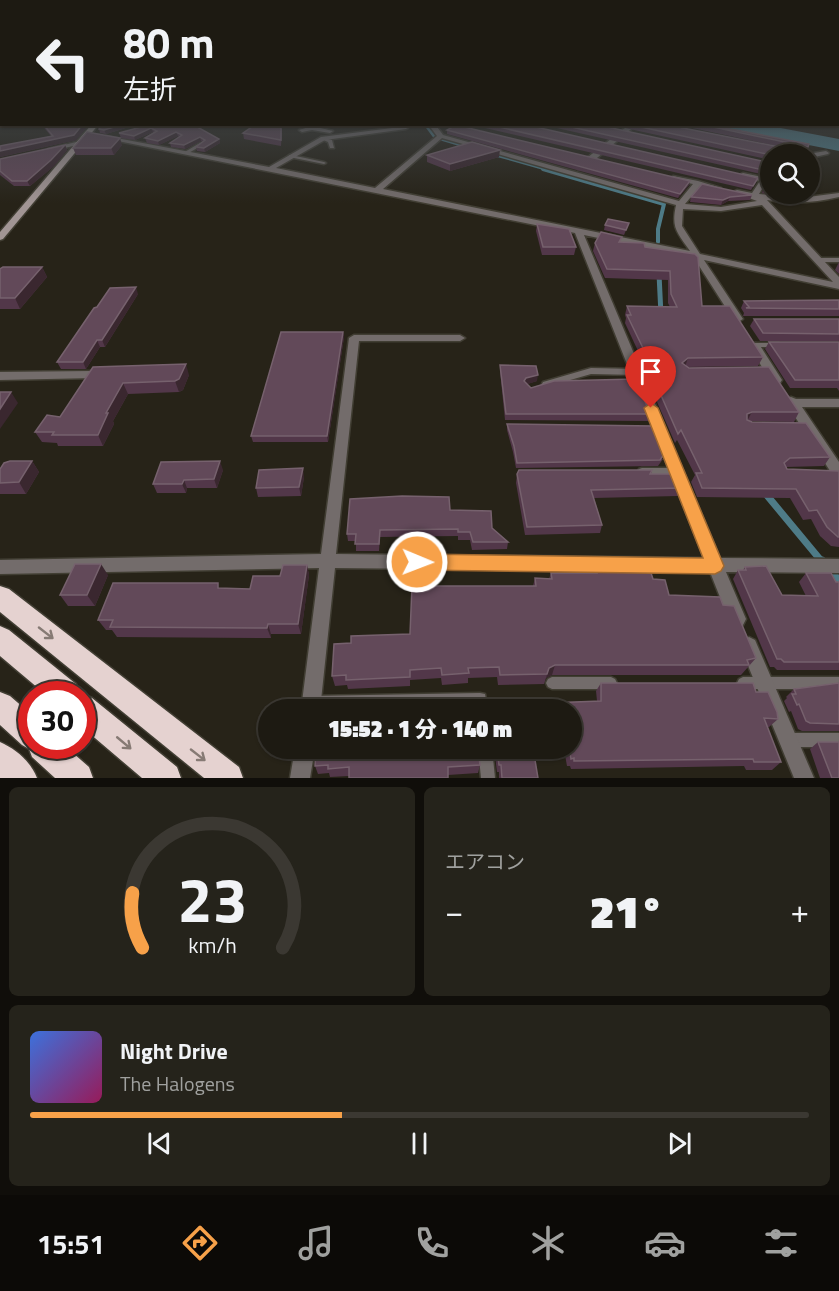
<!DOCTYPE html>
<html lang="ja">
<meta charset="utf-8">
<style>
body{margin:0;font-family:"Titillium Web","Noto Sans JP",sans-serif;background:#25231b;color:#f1f3f6;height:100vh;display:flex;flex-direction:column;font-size:22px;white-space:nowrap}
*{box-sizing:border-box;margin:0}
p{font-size:20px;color:#a0a19f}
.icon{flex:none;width:33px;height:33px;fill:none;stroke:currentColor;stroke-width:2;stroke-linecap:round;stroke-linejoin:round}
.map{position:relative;height:778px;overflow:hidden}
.side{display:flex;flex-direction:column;gap:9px;padding:9px;background:#100e0a;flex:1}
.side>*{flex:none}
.guide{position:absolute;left:0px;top:0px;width:840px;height:126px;box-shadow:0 2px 4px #0004,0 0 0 2px #3b3832;background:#1d1a12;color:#f1f3f6;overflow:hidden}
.buttons{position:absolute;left:760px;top:144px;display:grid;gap:12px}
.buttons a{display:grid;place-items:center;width:60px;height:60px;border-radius:50%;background:#1d1a12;box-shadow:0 2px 4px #0004,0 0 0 2px #3b3832;font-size:30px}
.speed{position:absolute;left:18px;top:681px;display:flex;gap:12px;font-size:30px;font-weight:700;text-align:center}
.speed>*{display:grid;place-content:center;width:78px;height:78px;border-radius:50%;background:#1d1a12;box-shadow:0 2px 4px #0004,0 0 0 2px #3b3832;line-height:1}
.speed .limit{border:9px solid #d22;background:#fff;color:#111}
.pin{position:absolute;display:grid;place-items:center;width:51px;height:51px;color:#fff;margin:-62px -26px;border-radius:50% 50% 50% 0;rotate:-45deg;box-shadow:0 0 6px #0007}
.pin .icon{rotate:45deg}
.me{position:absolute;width:66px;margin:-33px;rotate:91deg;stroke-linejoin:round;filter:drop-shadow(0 0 4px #0008)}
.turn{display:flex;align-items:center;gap:21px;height:126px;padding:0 24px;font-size:27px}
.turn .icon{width:78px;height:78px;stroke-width:2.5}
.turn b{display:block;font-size:42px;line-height:51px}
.big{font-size:45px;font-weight:800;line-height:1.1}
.side .tile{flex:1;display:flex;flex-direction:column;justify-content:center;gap:9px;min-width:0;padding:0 21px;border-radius:9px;background:#25231b}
.side .dial{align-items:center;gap:0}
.dial svg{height:156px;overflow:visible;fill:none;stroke:#3b3832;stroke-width:7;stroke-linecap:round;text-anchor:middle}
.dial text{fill:#f1f3f6;stroke:none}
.song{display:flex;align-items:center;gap:18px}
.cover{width:72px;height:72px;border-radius:9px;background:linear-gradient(135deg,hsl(220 70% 55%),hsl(330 70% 35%))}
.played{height:6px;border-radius:3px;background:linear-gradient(90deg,#f7a149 40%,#3b3832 40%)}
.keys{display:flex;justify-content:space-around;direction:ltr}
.heat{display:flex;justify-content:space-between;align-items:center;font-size:33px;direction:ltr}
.side .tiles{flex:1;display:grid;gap:9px;grid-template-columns:1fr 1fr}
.tile:last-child{grid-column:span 2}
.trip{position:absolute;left:258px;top:699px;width:324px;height:60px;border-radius:30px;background:#1d1a12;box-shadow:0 2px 4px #0004,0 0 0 2px #3b3832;font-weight:800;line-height:60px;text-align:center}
.tabs{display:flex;height:96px;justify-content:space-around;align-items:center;background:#0c0a07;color:#a0a19f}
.tabs .icon{width:42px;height:42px}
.tabs .on{color:#f7a149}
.tabs b{font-size:27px;color:#f1f3f6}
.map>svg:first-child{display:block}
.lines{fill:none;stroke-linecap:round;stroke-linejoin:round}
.stream-far4{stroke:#4e7b87;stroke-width:3}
.stream-far3{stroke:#4e7b87;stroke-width:4}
.stream-far2{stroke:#4e7b87;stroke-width:5}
.stream-far1{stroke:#4e7b87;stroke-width:7}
.stream{stroke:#4e7b87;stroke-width:9}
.river{fill:#4e7b87;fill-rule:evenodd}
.lane-casing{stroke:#413e33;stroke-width:3}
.street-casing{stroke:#413e33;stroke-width:3}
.secondary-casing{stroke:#413e33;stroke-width:3}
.highway-casing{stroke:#413e33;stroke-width:3}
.lane{fill:#736c6b;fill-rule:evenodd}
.street{fill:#736c6b;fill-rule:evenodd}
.secondary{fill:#a19594;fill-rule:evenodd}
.highway{fill:#e5d2d0;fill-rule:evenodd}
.wall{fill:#523749}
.shaded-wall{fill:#3a272f}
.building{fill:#624959;stroke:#76616d;stroke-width:1.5}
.oneway{stroke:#867a74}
.route{fill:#f7a149;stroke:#a1692f;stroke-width:1.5}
</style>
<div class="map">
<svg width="839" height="778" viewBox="0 0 839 778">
<rect width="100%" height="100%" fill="#272318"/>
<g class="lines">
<g class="stream-far4">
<path d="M425 124 434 136"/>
<path d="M441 139 468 147"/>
<path d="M492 154 549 170"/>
</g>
<path class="stream-far3" d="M543 169 664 204 658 229V242"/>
<path class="stream-far2" d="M659 274 661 315"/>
<path class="stream-far1" d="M765 493 823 563"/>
<path class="stream" d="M822 561 839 582"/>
<path class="river" d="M719 124H759L839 139V151L728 129Z"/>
<g class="lane-casing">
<g id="lane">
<path d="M321 137 332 140 334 148H330L328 142 321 139Z"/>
<path d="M200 143 204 144 187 154 183 153Z"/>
<path d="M291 155 324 162 326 163 324 164 289 157V155Z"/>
<path d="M839 258V262H818L815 260 818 258Z"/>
<path d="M751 343H779L783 345 779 347H751L750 345Z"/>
<path d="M591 368 637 369 641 372 637 375 591 374 546 387 542 384 543 382Z"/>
<path d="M642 468H677L680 469 682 472 680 475 677 476H642L639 475 637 472 639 469Z"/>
<path d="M552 677H611L615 679 617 683 615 687 611 689H552L548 687 546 683 548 679Z"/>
<path d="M743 677H839V689H743L739 687 737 683 739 679Z"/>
<path d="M480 693 485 694 488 710H474V706L311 708 306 707 305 702 306 697 311 696Z"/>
<path d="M788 733H839V747H788L783 745 781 740 783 735Z"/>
<path d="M478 748H492L495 778H481Z"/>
</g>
</g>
<g class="street-casing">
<g id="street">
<path d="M428 124H435L443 135 679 201 693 184 673 180V176L698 181 721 188 717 190 700 186 685 204 721 207 757 201 733 192 737 190 752 193 760 181 739 175 743 173 762 177 768 167H771L769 178 771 179V183L766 182 759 194 800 198 839 193V197C815 203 792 204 767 200L839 277V289L704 260 743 319 738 322 733 319 694 258 584 235 720 558 839 559V573L726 572 746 619 743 625 737 627 731 625 710 572 335 568 320 710H301L319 568 0 574V560L321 554 349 338 354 335H460L465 338 460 341H359L336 554 704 558 575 233 103 138 106 136 269 167 321 137 408 126V128L406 129 325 140 276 168 375 188 437 136ZM442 138 676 205C671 228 677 232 690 251L383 189ZM762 205 833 282 700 254 682 226 683 209 721 211Z"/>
<path d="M443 124H455L472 130 469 132Z"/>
<path d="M630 124H637L584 169H578V165Z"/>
<path d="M312 126 333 131 330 133 312 130 302 132 299 130Z"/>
<path d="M80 141 82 142V144L51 151 48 149Z"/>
<path d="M826 151 829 153 828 154 810 158V154H808Z"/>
<path d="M755 343 759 344 782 380 780 383H772L770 380 749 346Z"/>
<path d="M91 371 95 372 97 375 95 378 0 380V372Z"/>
<path d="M791 397 796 399H839V407H802L839 462V478L834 477 786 403 787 398Z"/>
<path d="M749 637 755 640 814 778H794L740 646 743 640Z"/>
<path d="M295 748H315L310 778H290Z"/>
</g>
</g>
<g class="secondary-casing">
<path id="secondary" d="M92 124H99L3 239 0 240V232Z"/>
</g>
<g class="highway-casing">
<g id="highway">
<path d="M0 586 9 589 239 767 243 778H204L0 612Z"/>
<path d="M0 626 9 630 76 684 80 694H45L0 656Z"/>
<path d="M0 692 10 696 32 715V746H65L89 767 93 778H55L32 757 29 749 22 745 0 725Z"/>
<path d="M80 694H82L92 698 177 767 181 778H142L82 727V694Z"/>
<path d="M0 742C16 749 31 762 37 778H0Z"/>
</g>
</g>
<use href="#lane" class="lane"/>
<use href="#street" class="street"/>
<use href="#secondary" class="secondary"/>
<use href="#highway" class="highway"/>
</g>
<g class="wall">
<path d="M41 124H85L86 128 76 140 0 157V146L51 136Z"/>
<path d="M102 124H139L106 134 100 133 99 129Z"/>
<path d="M152 124 219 139 220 143 205 152 197 151 196 147 202 142 201 141 185 149 171 147 170 143 179 137 178 136 159 145 147 143 145 138 154 133 153 132 135 140 121 138 119 133Z"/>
<path d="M468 124H523L758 178 751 190Z"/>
<path d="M539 124H594L771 163V169H765L761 174Z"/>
<path d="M607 124H663L771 154V160Z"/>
<path d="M703 124 809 144 806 152 678 125Z"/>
<path d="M282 129 281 146 244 139 243 133Z"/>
<path d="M447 130 689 185 678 198 447 134Z"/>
<path d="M65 145 67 150 54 166 30 186H14L0 175V159Z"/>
<path d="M122 145 114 155H76L73 148Z"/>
<path d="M427 155 499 157 450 171 427 162Z"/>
<path d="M771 179V194H784L782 197 762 193 763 189Z"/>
<path d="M752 195 750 200 728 201 721 205 690 202 691 197Z"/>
<path d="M629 223 624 235 604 230 605 225Z"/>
<path d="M537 224 576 247 574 255H542L536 231Z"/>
<path d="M620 242 645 247 695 254 702 306 763 357 758 366 687 367 799 412 794 422 749 421 830 457 824 466 786 467 787 469 839 471V547L831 546 820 536 811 519 803 520 790 498 697 497 691 482 695 475 677 440 675 443 650 386 652 381 625 323 626 318 625 315 627 306 670 307 668 303V280L605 278 593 251 595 243Z"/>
<path d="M839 262V274L835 270Z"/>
<path d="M42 267 47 277 20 309H0V269Z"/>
<path d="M138 294 105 347H100L86 369H61L57 362 97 307Z"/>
<path d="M839 300V316H743L744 313 741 308 744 301Z"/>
<path d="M754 319H839V341H760L750 326Z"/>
<path d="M343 332 344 337 328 442H253L251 436Z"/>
<path d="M769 342H839V391L837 388H790L765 349Z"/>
<path d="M500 365 537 381 527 384 531 388 650 414 648 421 505 420 500 371Z"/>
<path d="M93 367 189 375 183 390 179 392 128 394 113 421 114 424 103 446H58L57 443 42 442 35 432 60 417Z"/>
<path d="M507 424 663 459 658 466 516 468 513 452 507 430Z"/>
<path d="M32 461 39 472 26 494H0V469Z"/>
<path d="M223 470 217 488H187L186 493H157L153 484Z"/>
<path d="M652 470 651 474 682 488 678 496 594 498 602 525 600 533 525 535 516 483 517 474Z"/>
<path d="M304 477 301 496 258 497 256 488Z"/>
<path d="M450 510 492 528 508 542 507 549 472 550 470 540H458V536L380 537 379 551H356V541H348L347 534Z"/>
<path d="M307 565 309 575 301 634H271V638L117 637 112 630H106L98 620 220 588 250 589Z"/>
<path d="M595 566 645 572 669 595 723 605 756 658 741 675H552L546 678 544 684 498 685 497 677 468 678V683L442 685 441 678 410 680V686L348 689 347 685 335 686 332 676 351 643 410 634 533 586 535 578 549 579 551 573H593Z"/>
<path d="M745 567 782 595 806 596 799 582 806 573 836 582H839V670H777L774 667H770L733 579 738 570H743Z"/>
<path d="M108 575 95 606H68L60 595Z"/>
<path d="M601 683 756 692 778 719 769 727H767L781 762 772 770H746L744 766 571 769 570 766H567L565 755H534L538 778H499V772H497L495 756 497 749 572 748V710H494L495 705 597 701 596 691Z"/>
<path d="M839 683V731H802L798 729 791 711 789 712 784 701 787 698 786 697 794 689Z"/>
<path d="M818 742 839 778H820L810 749Z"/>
<path d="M468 750 480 765 478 773 448 775 349 776 330 777 329 773 318 774 315 766Z"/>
</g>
<g class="shaded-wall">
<path d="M83 124H85L86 128 76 140 0 157V151L74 135Z"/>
<path d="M124 124H139L106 134 104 130Z"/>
<path d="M151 128 153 132 135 140 134 136Z"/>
<path d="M176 132 178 136 159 145 158 141Z"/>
<path d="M200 137 201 141 185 149 184 145Z"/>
<path d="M120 138 122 145 114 155 111 148Z"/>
<path d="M219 139 220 143 205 152 204 148Z"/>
<path d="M65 145 67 150 54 166 30 186 27 181Z"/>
<path d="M500 150 499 157 450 171V164Z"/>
<path d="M690 181 689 185 678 198 680 194Z"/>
<path d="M730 197 728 201 721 205 723 200Z"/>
<path d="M42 267 47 277 20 309 15 298Z"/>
<path d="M136 287 138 294 105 347 102 340Z"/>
<path d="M343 332 344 337 328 442 327 436Z"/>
<path d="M97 340 100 347 86 369 83 362Z"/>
<path d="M688 358 685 367 682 363Z"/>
<path d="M186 364 189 375 183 390 179 392 175 381Z"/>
<path d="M538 375 537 381 525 385 524 381 526 378Z"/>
<path d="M123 383 128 394 113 421 114 424 103 446 98 435 106 413Z"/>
<path d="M11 392 18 403 0 429V409Z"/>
<path d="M752 412 747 421V414Z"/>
<path d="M32 461 39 472 26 494 19 482Z"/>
<path d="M220 461 223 470 217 488 214 479Z"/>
<path d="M303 468 304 477 301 496 299 487Z"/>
<path d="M184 480 187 488 186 493 182 484Z"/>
<path d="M101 564 108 575 95 606 87 595Z"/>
<path d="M307 565 309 575 301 634 298 624Z"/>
<path d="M268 624 271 634V638L267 628Z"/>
<path d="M555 665 552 675 546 678 549 668Z"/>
</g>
<g class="building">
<path d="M43 124H83L74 135 0 151V146L5 145 53 136Z"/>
<path d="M102 124H124L104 130 99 129Z"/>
<path d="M152 124H192L219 139 204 148 196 147 205 140 200 137 184 145 170 143 182 135 176 132 158 141 145 138 157 131 151 128 134 136 119 133Z"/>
<path d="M256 124H281V140L243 133Z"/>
<path d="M486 124H523L758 178 753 186Z"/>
<path d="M558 124H594L771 163V164H767L763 170Z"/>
<path d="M627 124H663L805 152 804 154 771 155Z"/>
<path d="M699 124 736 130 809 144 808 147Z"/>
<path d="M456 125 690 181 680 194 447 130Z"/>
<path d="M87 132 120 138 111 148H73Z"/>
<path d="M472 142 500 150 450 164 427 155Z"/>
<path d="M65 145 51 160 27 181H12L0 171V159Z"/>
<path d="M771 179V190L763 189 769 180Z"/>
<path d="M702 184 752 195 730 197 723 200 691 197Z"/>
<path d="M608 219 629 223 626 230 605 225Z"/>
<path d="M537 224 569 229 576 247H543Z"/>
<path d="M601 232 622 237 619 242 644 243 645 247 695 254 698 257 702 306H730L763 357 688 358 682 363 689 368 769 367 799 412H752L747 414V420L752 422 806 423 830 457 790 458 784 463 787 469 839 471V537H838L827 527 817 510 809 511 796 489 702 488 696 473H702L681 430 678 434 653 377H657L627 315H631L627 306 677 307 671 294 670 271 607 269 595 243Z"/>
<path d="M3 267H42L15 298H0V269Z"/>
<path d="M136 287 102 340H97L83 362H57L94 308 97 307 110 288Z"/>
<path d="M839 300V309L746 308 749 307 744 301Z"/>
<path d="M754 319H839V334L763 333Z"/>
<path d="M281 332H343L327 436H251Z"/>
<path d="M769 342H839V380H795Z"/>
<path d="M186 364 179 379 175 381 123 383 106 413H108L98 435H52L54 432H35L47 415 60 417 93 367Z"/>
<path d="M500 365 536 366 538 375 526 378 524 381 531 388 554 381 636 379 650 414H506Z"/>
<path d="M0 392H11L0 409Z"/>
<path d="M507 424 654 426 665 453 660 460 517 463 514 446Z"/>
<path d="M10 461H32L19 482 0 483V469L4 463Z"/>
<path d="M220 461 214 479 184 480 182 484H153L161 462Z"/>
<path d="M303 468 299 487 256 488 259 470Z"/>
<path d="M519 470H652L650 474H676L682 488 591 490 602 525 527 527 517 474Z"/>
<path d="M402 496 449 497 450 510 491 511 492 528 508 542H473L470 532H458V529L380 530 379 544H355L356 534H347L350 499Z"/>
<path d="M75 564H101L87 595H60Z"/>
<path d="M283 565H307L298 624H268L267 628 110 627 113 620H98L113 583H218V588L250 589 253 576H280Z"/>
<path d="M642 565 645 572 651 573 653 579 665 580 669 595 720 597 723 605 734 606 756 658 747 660 749 665H555L549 668 547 674 500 675 499 667 468 668 469 673 442 675 441 668 410 670V677L346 680V675L332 676 334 644 351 643V636L410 634 412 586H536L535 578 552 579 551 573H597L595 566Z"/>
<path d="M766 566 782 595 818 596 806 573H831L836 582H839V662H784L781 659H777L738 570H746L745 567Z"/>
<path d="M601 683H753L756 692H768L777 712 778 719 764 718 781 762H754L753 759 574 761V758L571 759 569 748H572V710H496L495 705 601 701Z"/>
<path d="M839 683V724L810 723 806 721 799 704 797 705 792 694H796L794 689Z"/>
<path d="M818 742H839V778H832Z"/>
<path d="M316 748H468V750L478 749 480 765 448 767V778H349V767L328 769V765L315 766Z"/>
<path d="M533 748 538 778H502L501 765H499L497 749Z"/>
</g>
<defs><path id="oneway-shaft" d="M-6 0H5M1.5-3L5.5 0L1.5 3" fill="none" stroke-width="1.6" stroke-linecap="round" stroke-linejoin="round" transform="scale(1.5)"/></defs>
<g class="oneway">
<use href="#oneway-shaft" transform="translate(46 633) rotate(38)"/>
<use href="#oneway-shaft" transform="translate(124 743) rotate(40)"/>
<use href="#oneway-shaft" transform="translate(198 755) rotate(38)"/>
</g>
<linearGradient id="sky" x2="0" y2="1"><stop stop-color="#15130d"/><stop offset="0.46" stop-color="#414548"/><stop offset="1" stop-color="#414548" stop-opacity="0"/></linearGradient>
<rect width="839" height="203" fill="url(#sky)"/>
<path class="route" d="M651 403 658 408 724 566 721 571 715 574 417 570 411 568 408 562 411 557 417 554 703 558 644 408Z"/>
</svg>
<div class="buttons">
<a><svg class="icon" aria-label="search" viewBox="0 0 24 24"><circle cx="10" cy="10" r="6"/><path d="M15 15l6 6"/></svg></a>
</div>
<div class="speed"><div class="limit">30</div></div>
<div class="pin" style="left:651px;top:408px;background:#d93025"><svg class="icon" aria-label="arrive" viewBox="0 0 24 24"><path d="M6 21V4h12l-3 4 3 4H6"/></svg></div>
<svg class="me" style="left:417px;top:562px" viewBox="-20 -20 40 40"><circle r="17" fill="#f7a149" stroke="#fff" stroke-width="3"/><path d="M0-11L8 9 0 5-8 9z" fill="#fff"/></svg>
<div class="trip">15:52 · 1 分 · 140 m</div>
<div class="guide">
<div class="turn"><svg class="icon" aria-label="left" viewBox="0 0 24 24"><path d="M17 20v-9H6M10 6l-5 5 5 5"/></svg><div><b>80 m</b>左折</div></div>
</div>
</div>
<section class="side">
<div class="tiles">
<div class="tile dial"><svg viewBox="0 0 100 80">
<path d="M14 69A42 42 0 1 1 86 69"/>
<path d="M14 69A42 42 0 0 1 9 41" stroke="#f7a149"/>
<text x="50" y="56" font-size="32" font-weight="700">23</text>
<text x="50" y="72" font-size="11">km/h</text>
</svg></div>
<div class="tile"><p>エアコン</p>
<div class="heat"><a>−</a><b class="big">21°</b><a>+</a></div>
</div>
<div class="tile">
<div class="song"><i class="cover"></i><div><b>Night Drive</b><p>The Halogens</p></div></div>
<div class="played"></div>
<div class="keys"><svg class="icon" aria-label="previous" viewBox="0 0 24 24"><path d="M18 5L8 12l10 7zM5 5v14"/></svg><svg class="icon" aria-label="pause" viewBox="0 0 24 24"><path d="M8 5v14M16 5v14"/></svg><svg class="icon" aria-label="next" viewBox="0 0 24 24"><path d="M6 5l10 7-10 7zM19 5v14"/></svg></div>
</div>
</div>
</section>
<nav class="tabs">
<b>15:51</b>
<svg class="icon on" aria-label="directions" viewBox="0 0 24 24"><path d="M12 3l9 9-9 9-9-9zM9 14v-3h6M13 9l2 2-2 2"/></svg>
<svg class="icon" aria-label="music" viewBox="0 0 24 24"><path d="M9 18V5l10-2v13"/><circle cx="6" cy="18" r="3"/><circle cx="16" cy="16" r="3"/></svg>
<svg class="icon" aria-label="phone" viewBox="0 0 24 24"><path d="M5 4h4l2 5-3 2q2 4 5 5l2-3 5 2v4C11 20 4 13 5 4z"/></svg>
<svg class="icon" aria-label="climate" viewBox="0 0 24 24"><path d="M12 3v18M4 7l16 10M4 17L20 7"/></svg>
<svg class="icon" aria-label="car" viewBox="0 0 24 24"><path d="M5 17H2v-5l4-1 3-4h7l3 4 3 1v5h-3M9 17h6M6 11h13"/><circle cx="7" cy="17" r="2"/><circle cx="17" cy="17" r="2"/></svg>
<svg class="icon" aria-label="filters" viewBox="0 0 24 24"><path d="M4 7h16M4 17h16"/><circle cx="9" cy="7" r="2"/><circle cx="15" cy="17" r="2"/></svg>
</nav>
